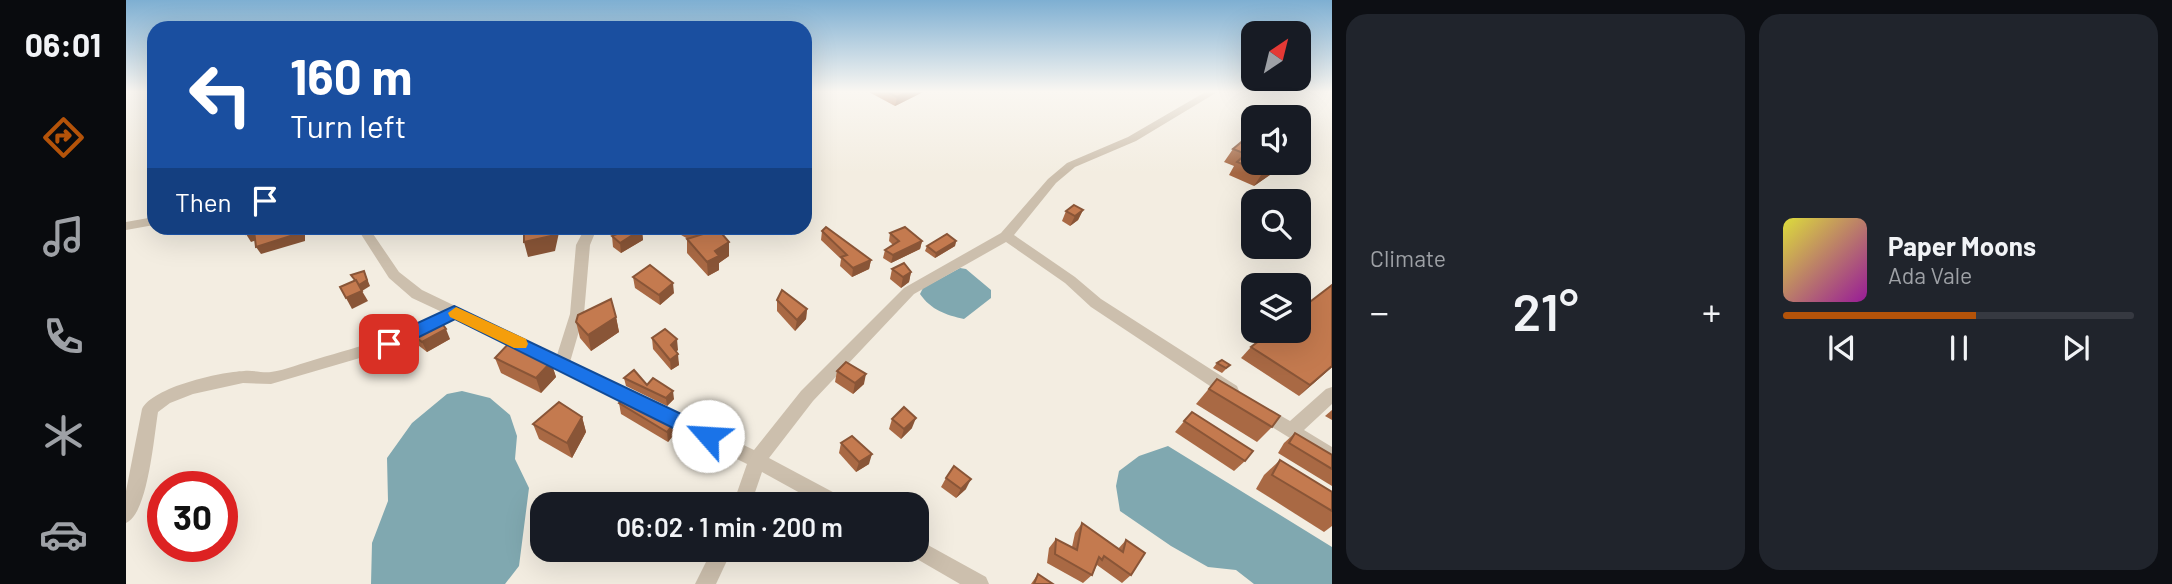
<!DOCTYPE html>
<meta charset="utf-8">
<style>
body{margin:0;font-family:Barlow,sans-serif;background:#20242c;color:#f1f3f6;height:100vh;display:flex;flex-direction:column;font-size:26px;white-space:nowrap}
*{box-sizing:border-box;margin:0}
p{font-size:23px;color:#9ea1a6}
.icon{flex:none;width:38px;height:38px;fill:none;stroke:currentColor;stroke-width:2;stroke-linecap:round;stroke-linejoin:round}
.map{position:relative;flex:1;overflow:hidden}
.panel{display:flex;flex-direction:column;gap:14px;padding:14px;background:#0d0f14;width:840px}
.panel>*{flex:none}
.banner{position:absolute;left:21px;top:21px;width:665px;height:214px;border-radius:21px;box-shadow:0 7px 28px #0002;background:#1a4fa0;color:#fff;overflow:hidden}
.needle{width:46px;rotate:35deg}
.fabs{position:absolute;left:1115px;top:21px;display:grid;gap:14px}
.fabs a{display:grid;place-items:center;width:70px;height:70px;border-radius:14px;background:#171b24;box-shadow:0 7px 28px #0002;font-size:35px}
.speed{position:absolute;left:21px;top:471px;display:flex;gap:14px;font-size:35px;font-weight:700;text-align:center}
.speed>*{display:grid;place-content:center;width:91px;height:91px;border-radius:50%;background:#171b24;box-shadow:0 7px 28px #0002;line-height:1}
.speed .limit{border:10px solid #d22;background:#fff;color:#111}
.pin{position:absolute;display:grid;place-items:center;width:60px;height:60px;color:#fff;margin:-30px;border-radius:14px;box-shadow:0 4px 10px #0006}
.me{position:absolute;width:77px;margin:-38px;rotate:296deg;stroke-linejoin:round;filter:drop-shadow(0 0 5px #0008)}
.turn{display:flex;align-items:center;gap:24px;height:147px;padding:0 28px;font-size:32px}
.turn .icon{width:91px;height:91px;stroke-width:2.5}
.turn b{display:block;font-size:49px;line-height:60px}
.then{display:flex;align-items:center;height:66px;padding:0 28px;background:#0003;gap:14px;font-size:26px}
.big{font-size:52px;font-weight:600;line-height:1.1}
.panel .card{flex:1;display:flex;flex-direction:column;justify-content:center;gap:10px;min-width:0;padding:0 24px;border-radius:21px;background:#20242c}
.song{display:flex;align-items:center;gap:21px}
.cover{width:84px;height:84px;border-radius:10px;background:linear-gradient(135deg,hsl(60 70% 55%),hsl(300 70% 35%))}
.played{height:7px;border-radius:4px;background:linear-gradient(90deg,#b45309 55%,#363941 55%)}
.keys{display:flex;justify-content:space-around;direction:ltr}
.heat{display:flex;justify-content:space-between;align-items:center;font-size:38px;direction:ltr}
.panel .tiles{flex:1;display:grid;gap:14px;grid-template-columns:repeat(2,1fr)}
.trip{position:absolute;left:404px;top:492px;width:399px;height:70px;border-radius:21px;background:#171b24;box-shadow:0 7px 28px #0002;font-weight:600;line-height:70px;text-align:center}
main{display:flex;flex:1;min-height:0}
.tab-bar{display:flex;flex-direction:column;width:126px;justify-content:space-around;align-items:center;background:#090b0e;color:#9ea1a6}
.tab-bar .icon{width:49px;height:49px}
.tab-bar .selected{color:#b45309}
.tab-bar b{font-size:32px;color:#f1f3f6}
.map>svg:first-child{display:block}
.water{fill:#80a8b0}
.lines{fill:none;stroke-linecap:round;stroke-linejoin:round}
.minor{fill:#ccbfad;fill-rule:evenodd}
.wall{fill:#a96944}
.shaded-wall{fill:#895537}
.building{fill:#c47a4f;stroke:#895537;stroke-width:2}
.route{fill:#1a73e8;stroke:#114b97;stroke-width:2}
.slow{fill:#f59e0b}
</style>
<main>
<nav class="tab-bar">
<b>06:01</b>
<svg class="icon selected" aria-label="directions" viewBox="0 0 24 24"><path d="M12 3l9 9-9 9-9-9zM9 14v-3h6M13 9l2 2-2 2"/></svg>
<svg class="icon" aria-label="music" viewBox="0 0 24 24"><path d="M9 18V5l10-2v13"/><circle cx="6" cy="18" r="3"/><circle cx="16" cy="16" r="3"/></svg>
<svg class="icon" aria-label="phone" viewBox="0 0 24 24"><path d="M5 4h4l2 5-3 2q2 4 5 5l2-3 5 2v4C11 20 4 13 5 4z"/></svg>
<svg class="icon" aria-label="climate" viewBox="0 0 24 24"><path d="M12 3v18M4 7l16 10M4 17L20 7"/></svg>
<svg class="icon" aria-label="car" viewBox="0 0 24 24"><path d="M5 17H2v-5l4-1 3-4h7l3 4 3 1v5h-3M9 17h6M6 11h13"/><circle cx="7" cy="17" r="2"/><circle cx="17" cy="17" r="2"/></svg>
</nav>
<div class="map">
<svg width="1206" height="584" viewBox="0 0 1206 584">
<rect width="100%" height="100%" fill="#f3ede1"/>
<g class="water">
<path d="M834 268 840 269 865 290V298L838 319C820 315 805 310 794 294L797 288Z"/>
<path d="M336 391 364 398 384 415 391 436 389 459 403 488 393 566 379 584H245L246 543 262 501 261 458 286 423 321 394Z"/>
<path d="M1042 446 1206 547V584H1128L1110 570 1082 567 1045 546 994 511 990 486 993 471 1013 456Z"/>
</g>
<g class="lines">
<g class="minor">
<path d="M1081 91H1093L1010 141 949 167 930 183 888 235 949 277 975 299 1111 386 1113 391 1111 396 1105 398 1099 396 965 307 939 283 880 242 788 294 687 401 643 458 718 498 720 504H694L636 472 625 504H607L621 464 328 319 306 332 268 348 145 384 117 383 67 394 44 403 32 412C28 436 22 514 0 523V491L16 409C27 387 94 372 118 371 127 370 136 373 145 372 160 370 176 363 191 359 235 346 277 335 316 312L286 298 263 278 231 228H243L273 272 296 290 431 355 444 314 450 245 459 228H471L464 245 458 314 444 362 628 450 675 391 778 288 875 233 922 179 941 163 1002 137Z"/>
<path d="M28 217V225L0 230V222Z"/>
<path d="M1206 387V404L1178 430 1206 447V464L1130 417 1128 412 1130 407 1136 405 1164 421 1200 389Z"/>
<path d="M791 539 860 577 863 584H834L784 555 782 550H791Z"/>
<path d="M586 550H606L590 584H569Z"/>
</g>
</g>
<g class="wall">
<path d="M741 91H799L769 106Z"/>
<path d="M1119 139 1127 163H1155L1151 170 1128 186 1103 175 1108 166 1098 162 1107 149Z"/>
<path d="M957 210 952 220 944 226 936 221 940 211Z"/>
<path d="M505 228H524L517 230 515 228 517 240 495 253 487 247 486 236Z"/>
<path d="M543 228H591L603 256 593 263V270L582 276 561 253V239H562Z"/>
<path d="M696 231 745 260 743 269 726 277 714 266 715 259 695 240Z"/>
<path d="M764 233 796 241 794 249 765 263 757 258 759 250 767 245 763 241Z"/>
<path d="M830 241 829 246 809 258 799 251 801 246Z"/>
<path d="M766 269 785 272 783 282 775 288 764 279Z"/>
<path d="M507 277 548 293 534 305 509 288Z"/>
<path d="M1206 285V367L1173 396 1115 358 1125 347Z"/>
<path d="M651 300 681 309 680 319 669 331 651 311Z"/>
<path d="M490 317 493 332 465 351 454 338 450 322Z"/>
<path d="M283 332 324 339 301 352 288 342Z"/>
<path d="M526 338 552 350 550 351 553 365 545 370 527 349Z"/>
<path d="M369 358 425 362 430 377 415 393 375 373Z"/>
<path d="M1091 363 1104 365 1096 373 1087 368Z"/>
<path d="M711 371 738 384 727 394 709 382Z"/>
<path d="M498 378 521 385 548 399 541 406 500 386Z"/>
<path d="M1091 379 1146 427 1131 442 1070 404Z"/>
<path d="M493 403 550 432 542 442 495 414Z"/>
<path d="M1206 410V420L1199 416Z"/>
<path d="M1066 412 1119 461 1108 471 1049 432Z"/>
<path d="M456 417 460 432 446 458 413 439 407 424Z"/>
<path d="M766 419 786 428 775 439 763 429Z"/>
<path d="M1169 433 1206 455V486L1152 453 1158 443Z"/>
<path d="M715 443 743 464 730 472 713 453Z"/>
<path d="M1154 460 1206 492V526L1198 532 1130 489 1138 475Z"/>
<path d="M820 478 840 489 830 498 815 487Z"/>
<path d="M956 523 992 549 1000 540 1005 575 996 583 971 565 966 575 957 583 921 563 923 548 930 539 946 547 949 533Z"/>
<path d="M912 574 927 584H905Z"/>
</g>
<g class="shaded-wall">
<path d="M783 91H799L769 106 771 97Z"/>
<path d="M1151 163H1155L1151 170 1128 186 1137 172Z"/>
<path d="M957 210 952 220 944 226 949 216Z"/>
<path d="M174 228H179V241L135 254 130 247Z"/>
<path d="M427 228H434L429 251 402 257 398 242Z"/>
<path d="M516 229 517 240 495 253 494 243Z"/>
<path d="M128 231 133 239 125 242 120 234Z"/>
<path d="M796 241 794 249 765 263 767 255Z"/>
<path d="M830 241 829 246 809 258 810 253Z"/>
<path d="M603 242V256L593 263V270L582 276 581 262 589 251Z"/>
<path d="M745 260 743 269 726 277 727 268Z"/>
<path d="M238 271 244 286 236 291 233 285Z"/>
<path d="M785 272 783 282 775 288 777 277Z"/>
<path d="M547 283 548 293 534 305 533 295Z"/>
<path d="M236 291 242 301 226 309 220 298Z"/>
<path d="M681 309 680 319 669 331 671 320Z"/>
<path d="M490 317 493 332 465 351 462 335Z"/>
<path d="M320 329 324 339 301 352 296 342Z"/>
<path d="M551 339 552 350 546 355 545 345Z"/>
<path d="M552 354 553 365 545 370 544 360Z"/>
<path d="M425 362 430 377 415 393 410 378Z"/>
<path d="M1206 366V367L1173 396 1184 385Z"/>
<path d="M740 374 738 384 727 394 729 383Z"/>
<path d="M547 391 548 399 541 406 540 398Z"/>
<path d="M456 417 460 432 446 458 441 443Z"/>
<path d="M790 418 786 428 775 439 778 429Z"/>
<path d="M549 422 550 432 542 442 541 432Z"/>
<path d="M746 454 743 464 730 472 733 462Z"/>
<path d="M845 479 840 489 830 498 835 489Z"/>
</g>
<g class="building">
<path d="M760 91H783L771 97Z"/>
<path d="M1119 139 1127 143V163H1151L1137 172 1111 162 1120 154 1107 149Z"/>
<path d="M948 205 957 210 949 216 940 211Z"/>
<path d="M700 227 745 260 727 268 715 257 721 255 696 231Z"/>
<path d="M779 227 796 241 767 255 759 250 773 241 764 233Z"/>
<path d="M116 228H174V233L130 247 128 231 120 234Z"/>
<path d="M398 228H427L425 236 398 242Z"/>
<path d="M505 228H515L516 229 494 243 486 236Z"/>
<path d="M565 228H591L603 242 589 251 593 256 581 262 561 239 577 234Z"/>
<path d="M821 234 830 241 810 253 801 246Z"/>
<path d="M778 263 785 272 777 277 766 269Z"/>
<path d="M524 265 547 283 533 295 507 277Z"/>
<path d="M238 271 241 280 233 285 225 275Z"/>
<path d="M230 280 236 291 220 298 214 287Z"/>
<path d="M1206 285V366L1184 385 1125 347 1146 331H1172V311Z"/>
<path d="M656 290 681 309 671 320 651 300Z"/>
<path d="M485 299 490 317 462 335 450 322 452 315Z"/>
<path d="M312 318 320 329 296 342 283 332Z"/>
<path d="M539 329 551 339 545 345 552 354 544 360 526 338Z"/>
<path d="M386 340 425 362 410 378 369 358Z"/>
<path d="M1096 360 1104 365 1100 368 1091 363Z"/>
<path d="M720 362 740 374 729 383 711 371Z"/>
<path d="M508 370 521 385 527 378 547 391 540 398 498 378Z"/>
<path d="M1091 379 1154 416 1146 427 1083 389Z"/>
<path d="M499 397 549 422 541 432 493 403Z"/>
<path d="M433 402 456 417 441 443 407 424Z"/>
<path d="M778 407 790 418 778 429 766 419Z"/>
<path d="M1066 412 1127 451 1119 461 1058 421Z"/>
<path d="M1169 433 1206 455V469L1163 443Z"/>
<path d="M726 436 746 454 733 462 715 443Z"/>
<path d="M1154 460 1206 492V511L1146 475Z"/>
<path d="M828 466 845 479 835 489 820 478Z"/>
<path d="M956 523 997 552 1000 540 1019 553 1005 575 978 556 976 560 973 557 966 575 929 554 930 539 951 550Z"/>
<path d="M912 574 927 584H908Z"/>
</g>
<linearGradient id="sky" x2="0" y2="1"><stop stop-color="#7eafd2"/><stop offset="0.53" stop-color="#faf7f2"/><stop offset="1" stop-color="#faf7f2" stop-opacity="0"/></linearGradient>
<rect width="1206" height="173" fill="url(#sky)"/>
<path class="route" d="M328 306 589 430 592 436 589 442H575L329 319 269 349H257L254 344 257 339Z"/>
<path class="slow" d="M330 307 400 339 402 344 400 348H388L324 317 322 313Z"/>
</svg>
<div class="fabs">
<a><svg class="needle" viewBox="-14 -14 28 28"><path d="M0-13l5 13h-10z" fill="#e53935"/><path d="M0 13l5-13h-10z" fill="#9ea1a6"/></svg></a>
<a><svg class="icon" aria-label="sound" viewBox="0 0 24 24"><path d="M4 9h4l5-4v14l-5-4H4zM17 9q2 3 0 6"/></svg></a>
<a><svg class="icon" aria-label="search" viewBox="0 0 24 24"><circle cx="10" cy="10" r="6"/><path d="M15 15l6 6"/></svg></a>
<a><svg class="icon" aria-label="layers" viewBox="0 0 24 24"><path d="M12 4l9 5-9 5-9-5zM3 14l9 5 9-5"/></svg></a>
</div>
<div class="speed"><div class="limit">30</div></div>
<div class="pin" style="left:263px;top:344px;background:#d93025"><svg class="icon" aria-label="arrive" viewBox="0 0 24 24"><path d="M6 21V4h12l-3 4 3 4H6"/></svg></div>
<svg class="me" style="left:582px;top:436px" viewBox="-20 -20 40 40"><circle r="19" fill="#fff"/><path d="M0-13L10 11 0 6-10 11z" fill="#1a73e8"/></svg>
<div class="trip">06:02 · 1 min · 200 m</div>
<div class="banner">
<div class="turn"><svg class="icon" aria-label="left" viewBox="0 0 24 24"><path d="M17 20v-9H6M10 6l-5 5 5 5"/></svg><div><b>160 m</b>Turn left</div></div>
<div class="then">Then<svg class="icon" aria-label="arrive" viewBox="0 0 24 24"><path d="M6 21V4h12l-3 4 3 4H6"/></svg></div>
</div>
</div>
<section class="panel">
<div class="tiles">
<div class="card"><p>Climate</p>
<div class="heat"><a>−</a><b class="big">21°</b><a>+</a></div>
</div>
<div class="card">
<div class="song"><i class="cover"></i><div><b>Paper Moons</b><p>Ada Vale</p></div></div>
<div class="played"></div>
<div class="keys"><svg class="icon" aria-label="previous" viewBox="0 0 24 24"><path d="M18 5L8 12l10 7zM5 5v14"/></svg><svg class="icon" aria-label="pause" viewBox="0 0 24 24"><path d="M8 5v14M16 5v14"/></svg><svg class="icon" aria-label="next" viewBox="0 0 24 24"><path d="M6 5l10 7-10 7zM19 5v14"/></svg></div>
</div>
</div>
</section>
</main>
